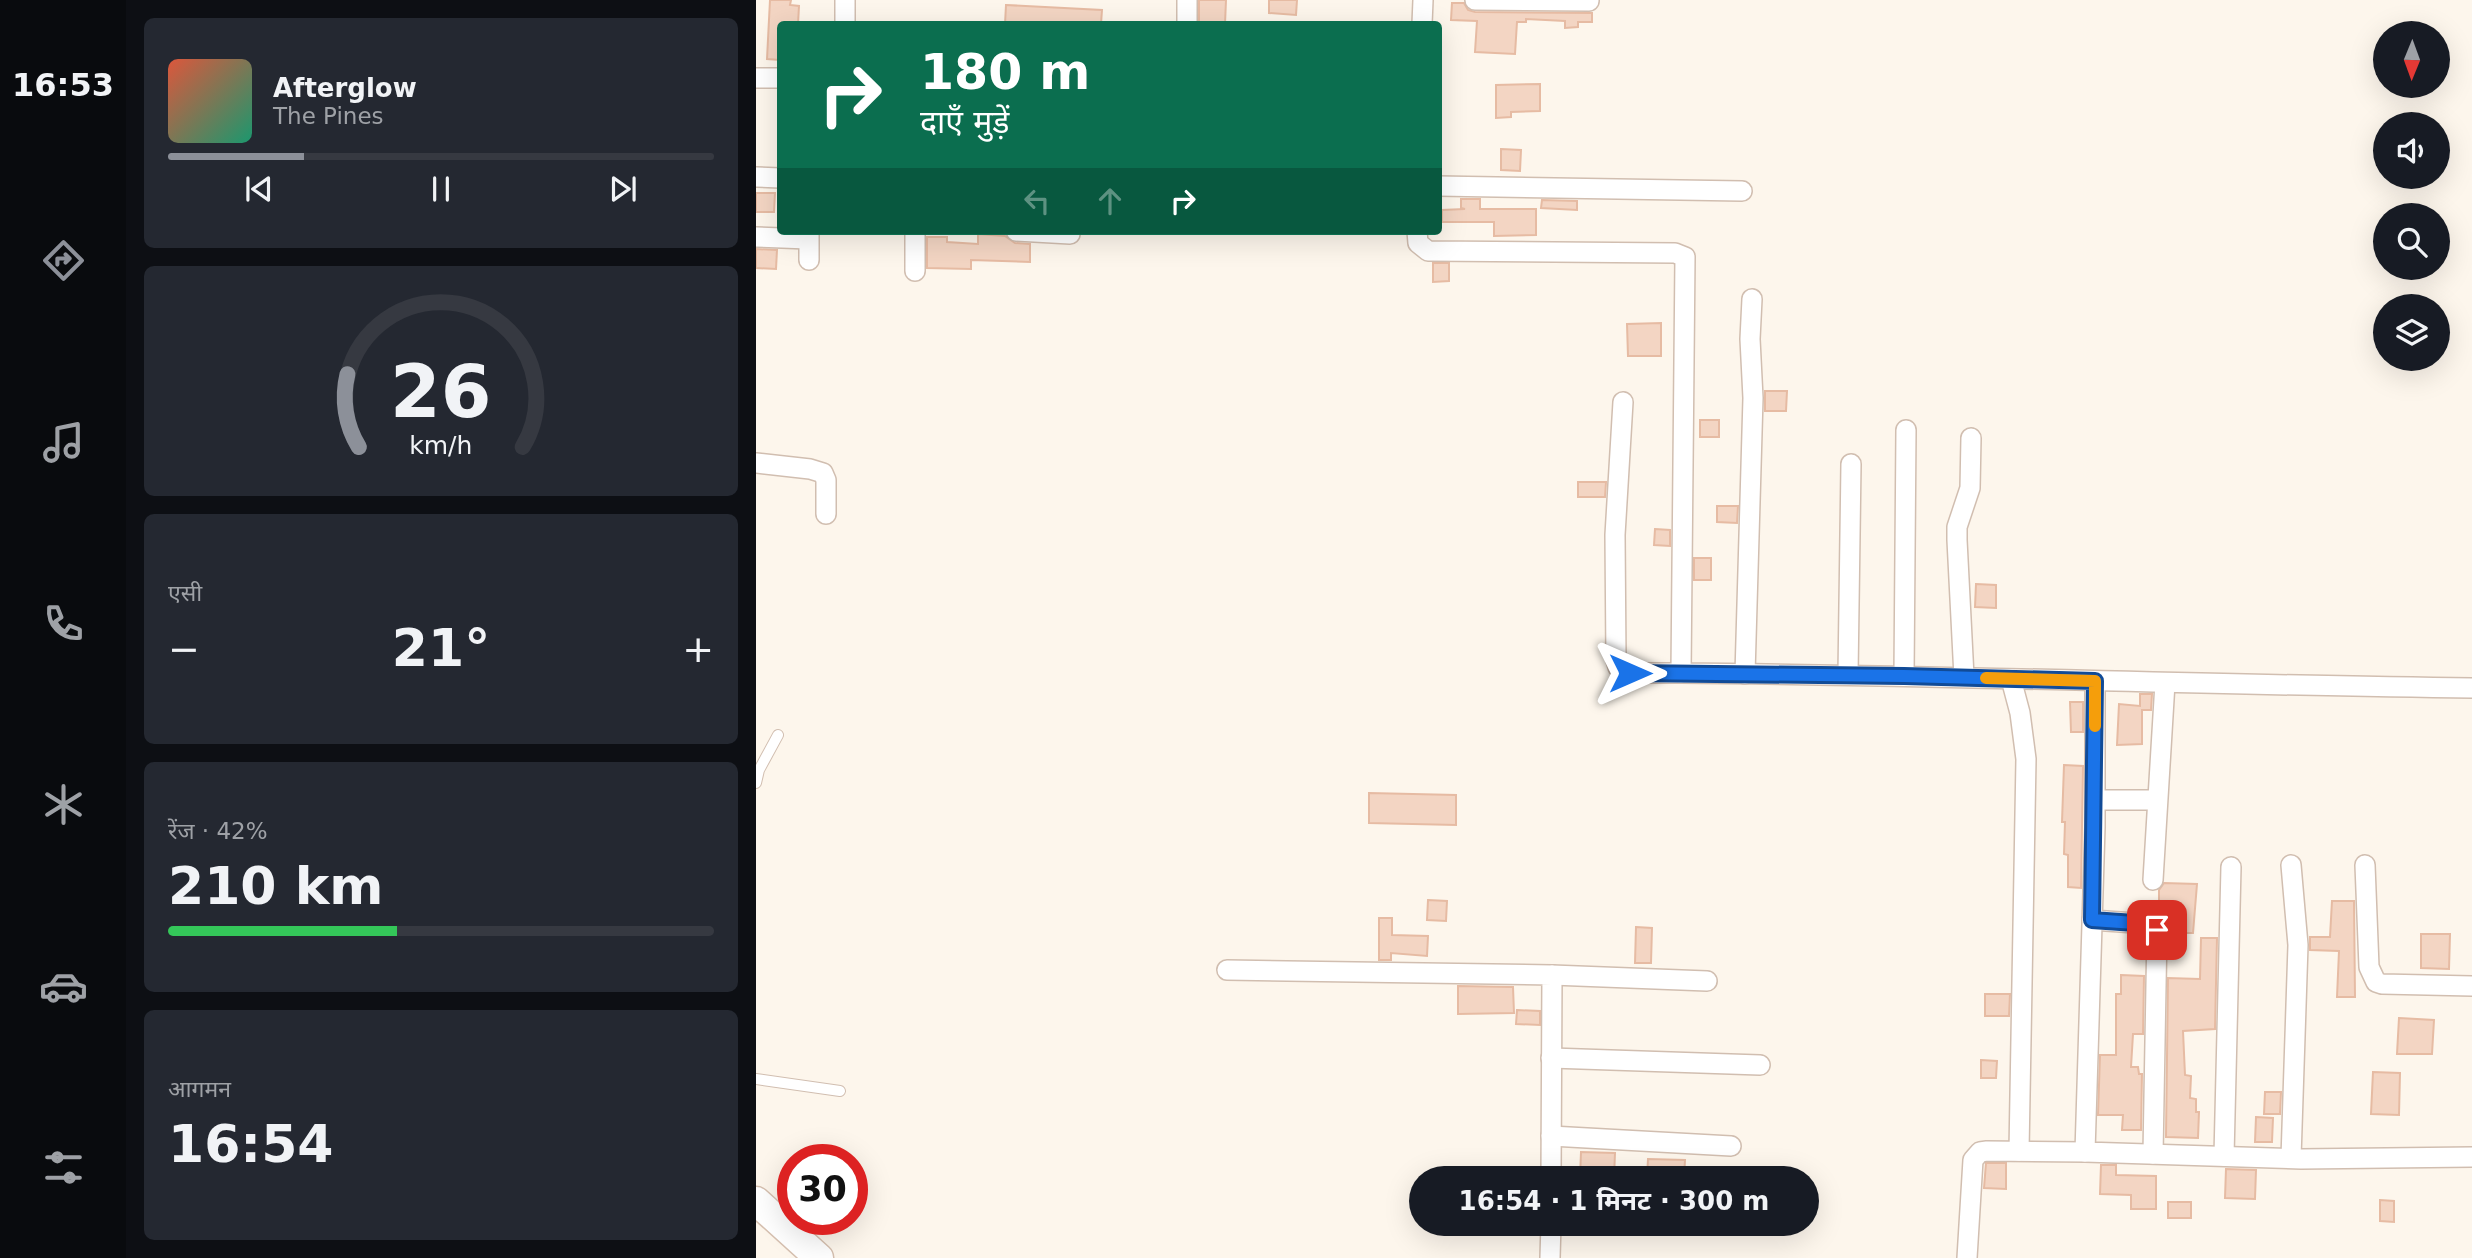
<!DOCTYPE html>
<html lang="hi">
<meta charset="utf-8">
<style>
body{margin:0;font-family:"DejaVu Sans","Noto Sans Devanagari",sans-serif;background:#242831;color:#f1f3f6;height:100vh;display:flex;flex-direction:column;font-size:26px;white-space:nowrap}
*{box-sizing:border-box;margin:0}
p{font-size:23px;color:#9ea1a6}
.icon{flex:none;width:38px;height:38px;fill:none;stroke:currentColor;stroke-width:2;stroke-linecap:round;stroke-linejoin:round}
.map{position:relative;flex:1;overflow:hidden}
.side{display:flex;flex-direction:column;gap:18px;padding:18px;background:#0d0f14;width:630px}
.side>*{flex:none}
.guide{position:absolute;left:21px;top:21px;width:665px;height:214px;border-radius:7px;box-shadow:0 7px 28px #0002;background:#0b6e4f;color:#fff;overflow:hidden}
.needle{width:46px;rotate:181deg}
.controls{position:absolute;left:1617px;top:21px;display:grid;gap:14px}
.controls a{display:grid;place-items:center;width:77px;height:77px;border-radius:50%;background:#171b24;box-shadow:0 7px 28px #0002;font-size:35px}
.speed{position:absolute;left:21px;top:1144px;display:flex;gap:14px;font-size:35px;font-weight:700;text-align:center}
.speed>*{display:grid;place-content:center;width:91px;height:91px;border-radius:50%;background:#171b24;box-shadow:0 7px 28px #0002;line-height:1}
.speed .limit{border:10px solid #d22;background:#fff;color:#111}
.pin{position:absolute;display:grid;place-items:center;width:60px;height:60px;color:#fff;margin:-30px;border-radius:14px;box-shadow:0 4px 10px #0006}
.me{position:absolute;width:77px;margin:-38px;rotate:90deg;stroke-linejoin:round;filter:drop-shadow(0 0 5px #0008)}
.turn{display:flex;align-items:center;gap:24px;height:147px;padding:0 28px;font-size:32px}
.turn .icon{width:91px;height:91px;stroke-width:2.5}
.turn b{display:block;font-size:49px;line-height:60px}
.lanes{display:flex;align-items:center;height:66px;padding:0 28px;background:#0003;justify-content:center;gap:35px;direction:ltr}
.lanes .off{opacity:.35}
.big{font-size:52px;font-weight:700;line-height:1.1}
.side .tile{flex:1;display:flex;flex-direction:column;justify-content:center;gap:10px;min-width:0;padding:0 24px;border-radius:10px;background:#242831}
.side .dial{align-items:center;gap:0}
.dial svg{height:182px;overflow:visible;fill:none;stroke:#363941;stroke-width:7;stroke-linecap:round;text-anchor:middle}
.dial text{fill:#f1f3f6;stroke:none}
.song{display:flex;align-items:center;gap:21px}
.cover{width:84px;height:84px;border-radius:10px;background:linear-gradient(135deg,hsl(10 70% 55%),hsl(160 70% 35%))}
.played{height:7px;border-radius:4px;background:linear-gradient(90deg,#8c9099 25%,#363941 25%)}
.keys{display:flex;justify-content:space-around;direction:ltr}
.heat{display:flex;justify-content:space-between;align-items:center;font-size:38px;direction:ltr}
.charge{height:10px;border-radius:5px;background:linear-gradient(90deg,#34c759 42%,#363941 0)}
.trip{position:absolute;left:653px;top:1166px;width:410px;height:70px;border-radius:35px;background:#171b24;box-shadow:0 7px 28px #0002;font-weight:700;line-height:70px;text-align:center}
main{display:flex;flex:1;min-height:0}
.menu{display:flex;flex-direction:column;width:126px;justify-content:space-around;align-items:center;background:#090b0e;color:#9ea1a6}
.menu .icon{width:49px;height:49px}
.menu .current{color:#8c9099}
.menu b{font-size:32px;color:#f1f3f6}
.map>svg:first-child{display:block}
.building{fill:#f3d5c3;stroke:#e6bba3;stroke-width:2}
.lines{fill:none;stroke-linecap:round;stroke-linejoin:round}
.service-casing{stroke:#d1beb0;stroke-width:12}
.minor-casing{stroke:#d1beb0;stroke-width:22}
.secondary-casing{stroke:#d6c0b0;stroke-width:31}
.service{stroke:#fff;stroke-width:10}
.minor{stroke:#fff;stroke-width:19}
.secondary{stroke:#fff;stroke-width:28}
.route-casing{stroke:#114b97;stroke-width:18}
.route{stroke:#1a73e8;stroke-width:12}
.slow{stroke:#f59e0b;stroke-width:12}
</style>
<main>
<nav class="menu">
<b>16:53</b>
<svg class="icon current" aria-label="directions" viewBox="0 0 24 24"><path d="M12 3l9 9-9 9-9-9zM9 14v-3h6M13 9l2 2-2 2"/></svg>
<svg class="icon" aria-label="music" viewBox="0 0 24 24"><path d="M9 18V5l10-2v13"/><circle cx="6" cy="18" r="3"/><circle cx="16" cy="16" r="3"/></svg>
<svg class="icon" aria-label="phone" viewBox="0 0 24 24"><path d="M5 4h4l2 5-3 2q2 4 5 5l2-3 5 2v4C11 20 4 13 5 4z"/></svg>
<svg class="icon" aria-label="climate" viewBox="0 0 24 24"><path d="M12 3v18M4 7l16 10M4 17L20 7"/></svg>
<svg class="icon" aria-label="car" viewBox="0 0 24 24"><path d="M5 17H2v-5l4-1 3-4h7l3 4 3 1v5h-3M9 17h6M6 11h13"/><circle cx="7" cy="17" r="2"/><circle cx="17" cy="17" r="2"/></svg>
<svg class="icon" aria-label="filters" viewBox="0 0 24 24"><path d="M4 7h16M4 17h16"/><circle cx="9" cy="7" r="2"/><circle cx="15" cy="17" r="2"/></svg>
</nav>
<section class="side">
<div class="tile">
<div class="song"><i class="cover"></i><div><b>Afterglow</b><p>The Pines</p></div></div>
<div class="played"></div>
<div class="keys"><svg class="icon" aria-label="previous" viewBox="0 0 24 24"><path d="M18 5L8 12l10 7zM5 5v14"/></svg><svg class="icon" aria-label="pause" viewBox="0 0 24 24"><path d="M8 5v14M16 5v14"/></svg><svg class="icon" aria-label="next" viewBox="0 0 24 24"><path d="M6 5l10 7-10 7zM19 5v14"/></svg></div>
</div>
<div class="tile dial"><svg viewBox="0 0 100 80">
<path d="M14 69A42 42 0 1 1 86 69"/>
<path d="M14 69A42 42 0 0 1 9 37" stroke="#8c9099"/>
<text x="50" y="56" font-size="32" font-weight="700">26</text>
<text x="50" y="72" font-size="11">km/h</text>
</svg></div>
<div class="tile"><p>एसी</p>
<div class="heat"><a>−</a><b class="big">21°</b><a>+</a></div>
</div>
<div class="tile"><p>रेंज · 42%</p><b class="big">210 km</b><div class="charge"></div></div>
<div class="tile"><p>आगमन</p><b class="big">16:54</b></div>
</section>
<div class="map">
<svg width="1716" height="1258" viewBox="0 0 1716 1258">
<rect width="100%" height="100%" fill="#fdf6ec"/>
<g class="building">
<path d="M14 0H35L34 5 43 6 42 24H24V60L11 59Z"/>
<path d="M443 0H470L469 24H443Z"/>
<path d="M513 0H541L540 15 513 13Z"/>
<path d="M696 3H708L712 10 719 12 836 13V22H822V27L809 28V21L770 19V22H761L759 54 719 52 721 21 695 20Z"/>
<path d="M250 5 346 10 345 24H249Z"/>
<path d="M784 84V111L755 112V117L740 118V85Z"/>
<path d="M745 149 765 150 764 171 745 170Z"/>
<path d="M0 193H19L18 212H0Z"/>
<path d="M705 199H724V209H780V235L738 236V222H686V210L709 209 705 208Z"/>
<path d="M786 200 821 201V210L785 208Z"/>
<path d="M222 234 249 236 259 243 274 244V262L215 260V269L171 268V237H191V242L222 244Z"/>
<path d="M0 249 21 250 20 269 0 268Z"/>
<path d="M677 263H693V281L677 282Z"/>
<path d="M905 323V356H872L871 324Z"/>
<path d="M1009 391H1031L1030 411H1009Z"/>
<rect x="944" y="420" width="19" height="17"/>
<path d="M822 482H850L849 497H822Z"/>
<path d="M961 506H982L981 523 961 522Z"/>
<path d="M899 529 914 530V546L898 545Z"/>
<rect x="938" y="558" width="17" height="22"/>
<path d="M1220 584 1240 585V608L1219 607Z"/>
<path d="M1384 694H1396L1395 710H1386V744L1361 745 1363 704 1384 706Z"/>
<path d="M1314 702H1327V732H1315Z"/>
<path d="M1308 765 1327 766 1325 888 1312 887V855L1308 854 1309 822H1306Z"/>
<path d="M613 793 700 795V825L613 823Z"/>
<path d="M1408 883 1441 884 1437 933H1423V910H1403V890Z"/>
<path d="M672 900 691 901 690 921 671 920Z"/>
<path d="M1576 901H1598L1599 997H1581L1583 951 1554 950V937H1574Z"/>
<path d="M623 918H636V935L672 936 671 956 635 953V960H623Z"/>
<path d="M880 927 896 928 895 963H879Z"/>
<path d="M1665 934H1694L1693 969 1665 968Z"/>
<path d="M1445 938H1461L1459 1029 1427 1031 1429 1075 1435 1076 1434 1098 1440 1099V1112H1443L1442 1138 1410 1137 1412 978 1444 979Z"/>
<path d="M1365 975 1388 976 1387 1034H1377L1375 1067H1382L1383 1074H1386L1385 1130H1366L1367 1115H1342L1344 1055H1360V994H1365Z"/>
<path d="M702 986 757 987 758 1013 702 1014Z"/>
<path d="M1229 994H1254L1253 1016H1229Z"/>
<path d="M761 1010 784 1011V1025L760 1024Z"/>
<path d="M1643 1018 1678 1020 1676 1054H1641Z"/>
<path d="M1225 1060 1241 1061 1240 1078H1225Z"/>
<path d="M1617 1072 1644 1073 1643 1115 1615 1114Z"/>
<path d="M1509 1092H1525L1524 1114H1508Z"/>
<path d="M1500 1117 1517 1118 1516 1142H1499Z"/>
<path d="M825 1152 859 1153 858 1178H824Z"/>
<path d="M892 1159 929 1160 928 1178H891Z"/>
<path d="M1230 1163H1250V1189L1228 1188Z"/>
<path d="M1345 1165H1360V1175L1400 1176V1209H1375V1195L1344 1194Z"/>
<path d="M1470 1169 1500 1170 1499 1199 1469 1198Z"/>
<path d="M1624 1200 1638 1201V1222L1624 1221Z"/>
<rect x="1412" y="1202" width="23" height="16"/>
</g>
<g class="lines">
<g class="service-casing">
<g id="service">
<path d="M0 783 3 770 22 735"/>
<path d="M0 1079 84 1091"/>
</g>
</g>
<g class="minor-casing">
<g id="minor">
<path d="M431 0V24"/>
<path d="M719 0 833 1"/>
<path d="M89 24V0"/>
<path d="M666 24 667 0"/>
<path d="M0 78H24"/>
<path d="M0 177 24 178"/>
<path d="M682 186 986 191"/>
<path d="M53 231V260"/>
<path d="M159 231V271"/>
<path d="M260 231 314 234"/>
<path d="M661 231 662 243 672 251 919 253 929 257 925 673C1189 675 1452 685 1716 688"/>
<path d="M0 237 52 239"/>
<path d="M867 402 859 535 860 660 862 667 874 673H925"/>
<path d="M0 463 54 469 67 473 70 480V514"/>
<path d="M989 674 997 398 994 339 996 299"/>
<path d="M1092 675 1095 464"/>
<path d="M1148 676 1150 430"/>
<path d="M1208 677 1201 540V527L1214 488 1215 438"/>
<path d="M1255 679 1264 713 1270 759 1263 1151"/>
<path d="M1339 681V827L1329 1152 1545 1159 1716 1157"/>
<path d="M1339 800H1400"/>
<path d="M1609 865 1613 967 1620 982 1626 984 1716 986"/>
<path d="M1397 880 1409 683"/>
<path d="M1336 920 1393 924 1401 930 1397 1154"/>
<path d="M471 970 796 975 795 1178"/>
<path d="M796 975 951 981"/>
<path d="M795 1058 1004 1065"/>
<path d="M795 1136 975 1146"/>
<path d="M1468 1156 1475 867"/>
<path d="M1535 1158 1542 945 1535 865"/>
<path d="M794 1258 795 1223"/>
<path d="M1211 1258 1217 1160 1224 1152 1231 1151 1329 1152"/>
</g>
</g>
<g class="secondary-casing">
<path id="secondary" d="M0 1201 63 1258"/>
</g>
<use href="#service" class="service"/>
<use href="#minor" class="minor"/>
<use href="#secondary" class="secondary"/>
</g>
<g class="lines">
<g class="route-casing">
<path id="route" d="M874 673 1148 676 1339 681 1336 920 1393 924 1401 930"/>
</g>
<use href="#route" class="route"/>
<path class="slow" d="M1230 678 1339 681V726"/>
</g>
</svg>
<div class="controls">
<a><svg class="needle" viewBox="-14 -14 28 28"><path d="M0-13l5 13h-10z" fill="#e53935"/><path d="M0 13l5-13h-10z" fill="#9ea1a6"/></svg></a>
<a><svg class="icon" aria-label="sound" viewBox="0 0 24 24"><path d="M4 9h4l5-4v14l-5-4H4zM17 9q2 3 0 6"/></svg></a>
<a><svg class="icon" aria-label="search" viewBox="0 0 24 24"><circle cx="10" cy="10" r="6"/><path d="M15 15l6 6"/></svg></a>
<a><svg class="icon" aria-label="layers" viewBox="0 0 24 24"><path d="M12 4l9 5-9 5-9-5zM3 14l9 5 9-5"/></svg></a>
</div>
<div class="speed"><div class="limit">30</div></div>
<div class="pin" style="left:1401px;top:930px;background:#d93025"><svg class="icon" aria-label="arrive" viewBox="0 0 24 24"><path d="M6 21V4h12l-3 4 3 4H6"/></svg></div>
<svg class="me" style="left:874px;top:673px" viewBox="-20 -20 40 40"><path d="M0-17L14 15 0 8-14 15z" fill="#1a73e8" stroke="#fff" stroke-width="4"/></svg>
<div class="trip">16:54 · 1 मिनट · 300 m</div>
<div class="guide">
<div class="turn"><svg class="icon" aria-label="right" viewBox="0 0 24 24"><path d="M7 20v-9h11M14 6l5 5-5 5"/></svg><div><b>180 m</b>दाएँ मुड़ें</div></div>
<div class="lanes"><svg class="icon off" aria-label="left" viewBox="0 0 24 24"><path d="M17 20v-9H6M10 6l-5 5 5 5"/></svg><svg class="icon off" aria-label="ahead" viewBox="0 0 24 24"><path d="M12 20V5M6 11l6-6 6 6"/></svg><svg class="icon" aria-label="right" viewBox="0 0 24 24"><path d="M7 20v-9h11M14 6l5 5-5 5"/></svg></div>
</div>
</div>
</main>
